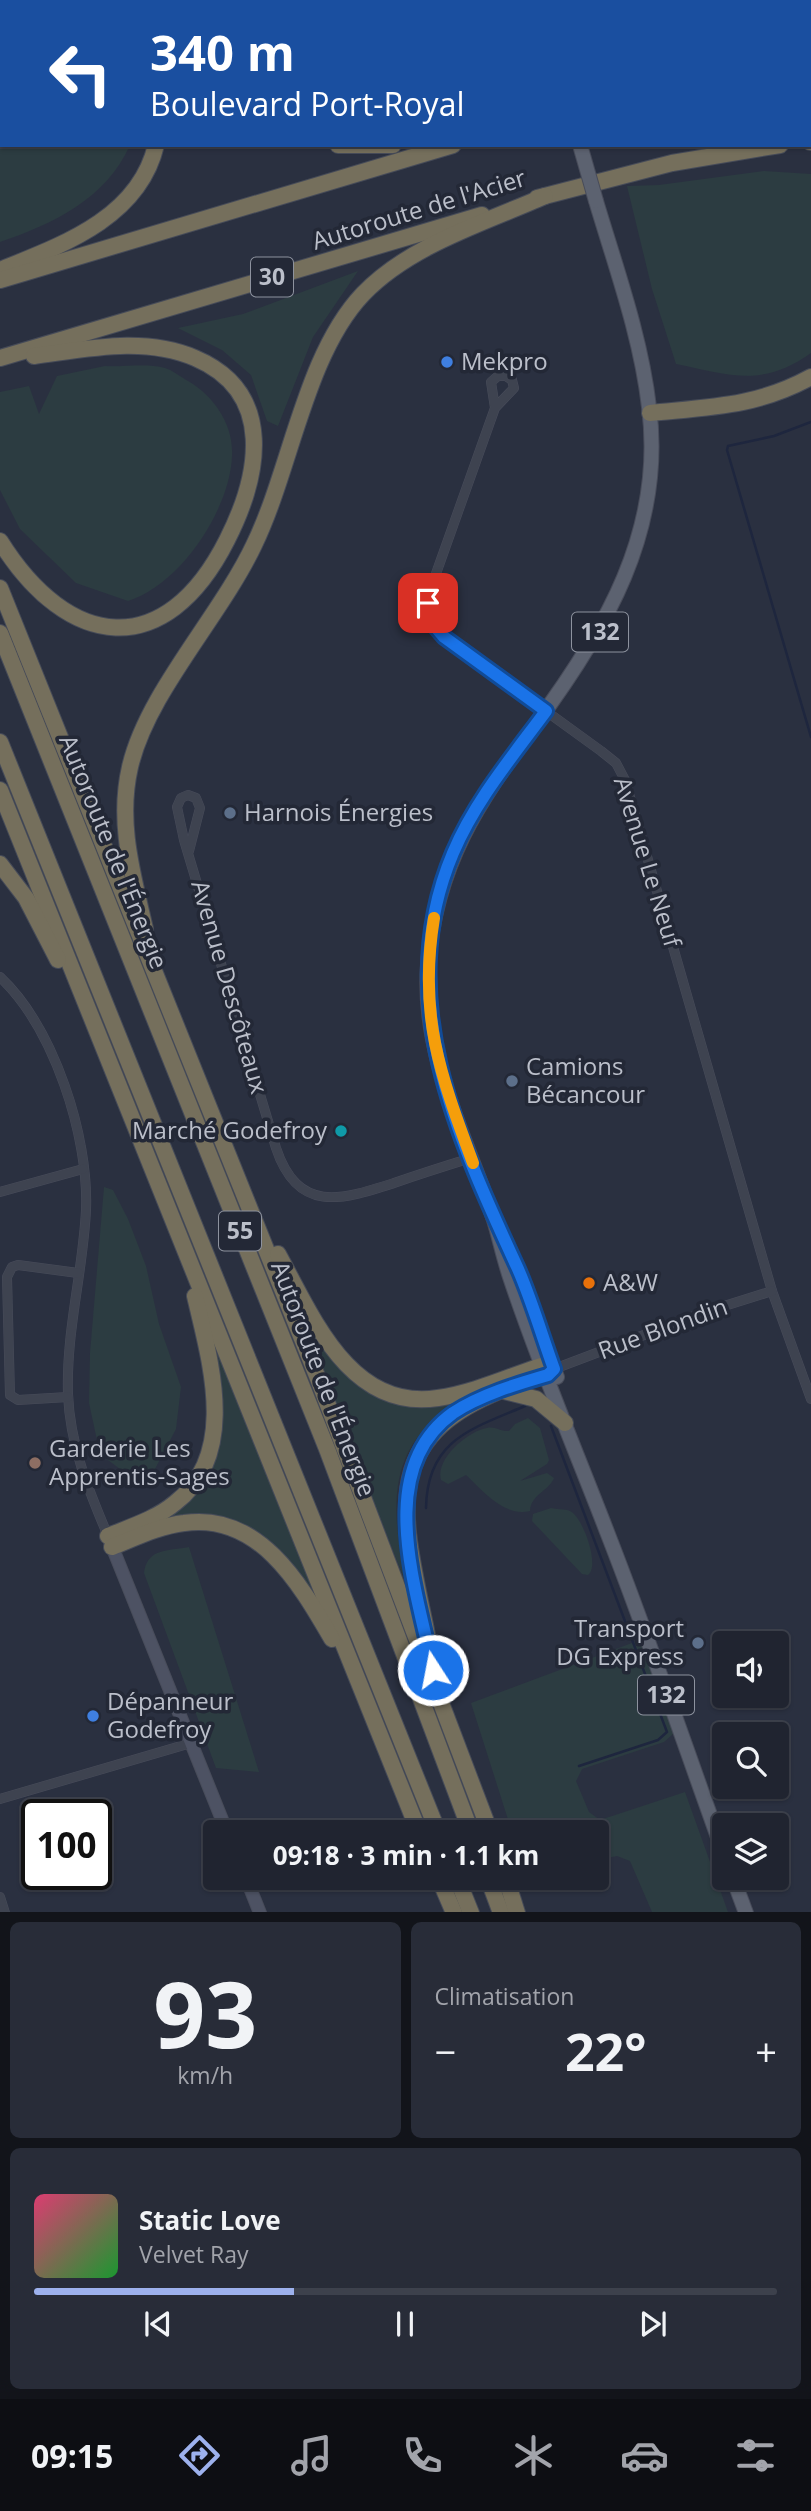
<!DOCTYPE html>
<html lang="fr">
<meta charset="utf-8">
<style>
body{margin:0;font-family:"Open Sans",sans-serif;background:#282c38;color:#f1f3f6;height:100vh;display:flex;flex-direction:column;font-size:26px;white-space:nowrap}
*{box-sizing:border-box;margin:0}
p{font-size:23px;color:#a2a4ab}
.icon{flex:none;width:38px;height:38px;fill:none;stroke:currentColor;stroke-width:2;stroke-linecap:round;stroke-linejoin:round}
.map{position:relative;height:1912px;overflow:hidden}
.drawer{display:flex;flex-direction:column;gap:10px;padding:10px;background:#12141a;flex:1}
.drawer>*{flex:none}
.guide{position:absolute;left:0px;top:0px;width:812px;height:147px;box-shadow:0 2px 5px #0004,0 0 0 2px #3d414c;background:#1a4fa0;color:#fff;overflow:hidden}
.controls{position:absolute;left:712px;top:1631px;display:grid;gap:14px}
.controls a{display:grid;place-items:center;width:77px;height:77px;border-radius:7px;background:#202430;box-shadow:0 2px 5px #0004,0 0 0 2px #3d414c;font-size:35px}
.speed{position:absolute;left:21px;top:1799px;display:flex;gap:14px;font-size:35px;font-weight:700;text-align:center}
.speed>*{display:grid;place-content:center;width:91px;height:91px;border-radius:50%;background:#202430;box-shadow:0 2px 5px #0004,0 0 0 2px #3d414c;line-height:1}
.speed .limit{border:4px solid #111;border-radius:10px;background:#fff;color:#111}
.pin{position:absolute;display:grid;place-items:center;width:60px;height:60px;color:#fff;margin:-30px;border-radius:14px;box-shadow:0 4px 10px #0006}
.me{position:absolute;width:77px;margin:-38px;rotate:349deg;stroke-linejoin:round;filter:drop-shadow(0 0 5px #0008)}
.turn{display:flex;align-items:center;gap:24px;height:147px;padding:0 35px;font-size:32px}
.turn .icon{width:91px;height:91px;stroke-width:2.5}
.turn b{display:block;font-size:49px;line-height:60px}
.big{font-size:52px;font-weight:700;line-height:1.1}
.drawer .card{flex:1;display:flex;flex-direction:column;justify-content:center;gap:10px;min-width:0;padding:0 24px;border-radius:10px;background:#282c38}
.drawer .dial{align-items:center;gap:0}
.dial b{font-size:91px;line-height:1}
.song{display:flex;align-items:center;gap:21px}
.cover{width:84px;height:84px;border-radius:10px;background:linear-gradient(135deg,hsl(340 70% 55%),hsl(130 70% 35%))}
.played{height:7px;border-radius:4px;background:linear-gradient(90deg,#9db1ed 35%,#3d414c 35%)}
.keys{display:flex;justify-content:space-around;direction:ltr}
.heat{display:flex;justify-content:space-between;align-items:center;font-size:38px;direction:ltr}
.drawer .tiles{flex:1;display:grid;gap:10px;grid-template-columns:1fr 1fr}
.card:last-child{grid-column:span 2}
.trip{position:absolute;left:203px;top:1820px;width:406px;height:70px;border-radius:7px;background:#202430;box-shadow:0 2px 5px #0004,0 0 0 2px #3d414c;font-weight:700;line-height:70px;text-align:center}
.tab-bar{display:flex;height:112px;justify-content:space-around;align-items:center;background:#0d0e13;color:#a2a4ab}
.tab-bar .icon{width:49px;height:49px}
.tab-bar .current{color:#9db1ed}
.tab-bar b{font-size:32px;color:#f1f3f6}
.map>svg:first-child{display:block}
.green{fill:#2c3c41}
.lines{fill:none;stroke-linecap:round;stroke-linejoin:round}
.stream{stroke:#1e263e;stroke-width:2.5}
.street-casing{stroke:#484c5a;stroke-width:10}
.secondary-casing{stroke:#484c5a;stroke-width:14}
.primary-casing{stroke:#484c5a;stroke-width:16}
.highway-casing{stroke:#464b58;stroke-width:18}
.street{stroke:#3e4350;stroke-width:9}
.secondary{stroke:#4d5263;stroke-width:12}
.primary{stroke:#5c6270;stroke-width:14}
.highway{stroke:#756f5c;stroke-width:16}
.primary-bridge-casing{stroke:#484c5a;stroke-width:16;stroke-linecap:butt}
.primary-bridge{stroke:#5c6270;stroke-width:14}
.route-casing{stroke:#114b97;stroke-width:18}
.route{stroke:#1a73e8;stroke-width:12}
.slow{stroke:#f59e0b;stroke-width:12}
.shop-dot{fill:#3f7fe0;stroke:#232836;stroke-width:2.5}
.service-dot{fill:#5c6f8a;stroke:#232836;stroke-width:2.5}
.culture-dot{fill:#0f9aa8;stroke:#232836;stroke-width:2.5}
.food-dot{fill:#e8710a;stroke:#232836;stroke-width:2.5}
.education-dot{fill:#8d6e63;stroke:#232836;stroke-width:2.5}
.labels{text-anchor:middle;stroke-width:7;stroke-linejoin:round;paint-order:stroke}
.shield{fill:#232836;stroke:#8d929e;stroke-width:2}
.shield-label{font-size:23px;font-weight:bold;fill:#bbbfca}
.street-label{font-size:24px;fill:#bbbfca;stroke:#232836}
.poi-label{font-size:24px;fill:#bbbfca;stroke:#232836;text-anchor:start}
</style>
<div class="map">
<svg width="811" height="1913" viewBox="0 0 811 1913">
<rect width="100%" height="100%" fill="#2a3040"/>
<g class="green">
<path d="M0 2 2 145H130C106 199 53 224 0 242Z"/>
<path d="M764 171 811 174V353C762 388 730 375 676 364L652 289 627 186 659 185Z"/>
<path d="M358 271 313 337 278 426 267 421 251 375 222 350 178 328 243 314Z"/>
<path d="M105 366C123 367 148 363 165 368 172 370 181 377 188 381 214 396 234 425 232 456 230 510 180 585 128 601L76 583 20 529 0 490V392L29 386 39 414 57 376Z"/>
<path d="M104 1187 113 1190 128 1219 146 1266 159 1324 181 1387 176 1429 155 1469 124 1472 100 1454 89 1403 90 1353Z"/>
<path d="M305 1319 356 1380 457 1401 456 1405C383 1446 392 1513 406 1584L302 1321Z"/>
<path d="M217 1348 315 1594 262 1534 235 1522 170 1517 194 1496 208 1473Z"/>
<path d="M528 1418 540 1428 549 1460 547 1464 520 1481 547 1473 554 1478C548 1492 531 1494 530 1511 505 1518 482 1490 466 1475L448 1484 441 1480C435 1459 468 1431 487 1428 495 1426 501 1432 509 1431L515 1424Z"/>
<path d="M551 1508C559 1510 568 1508 573 1513 584 1522 600 1566 588 1575L582 1574 532 1521 533 1514Z"/>
<path d="M189 1547 259 1772 216 1768 144 1573C147 1548 168 1551 189 1547Z"/>
<path d="M640 1640 674 1733 664 1742 582 1769 576 1781 589 1812 600 1820 685 1792 728 1912H652L630 1861 617 1856 597 1860V1832H512L471 1703Z"/>
</g>
<g class="lines">
<g class="stream">
<path d="M811 422 774 436 728 446 727 450 811 737"/>
<path d="M551 1426 667 1732 658 1740 579 1766"/>
<path d="M426 1508C427 1440 471 1429 525 1406"/>
</g>
<g class="street-casing">
<g id="street">
<path d="M248 0 250 2"/>
<path d="M391 2 392 0"/>
<path d="M495 408 491 382 498 376H506L512 380 514 388 495 408 433 582C426 603 427 621 444 637L601 751 616 763 625 780 772 1291 811 1399"/>
<path d="M189 851 200 808 196 798 188 795 181 798 177 807 184 840 276 1148C298 1214 341 1200 394 1183 420 1174 445 1166 471 1158"/>
<path d="M0 977C54 1028 89 1136 86 1210 83 1272 66 1331 68 1394 70 1445 88 1489 108 1536"/>
<path d="M0 1192 83 1169"/>
<path d="M554 1369 702 1313 772 1291"/>
<path d="M68 1397 18 1400 10 1395 7 1277 12 1267 18 1265 78 1273"/>
<path d="M0 1799 191 1743"/>
<path d="M0 1897 5 1913"/>
</g>
</g>
<g class="secondary-casing">
<g id="secondary">
<path d="M109 1539 227 1832"/>
<path d="M246 1878 260 1913"/>
</g>
</g>
<g class="primary-casing">
<g id="primary">
<path d="M537 0V2"/>
<path d="M596 201C616 268 641 337 649 407 665 530 605 631 535 725 478 803 436 864 428 964 421 1055 466 1136 494 1220 500 1240 504 1260 511 1280 540 1367 576 1451 609 1537 650 1642 686 1749 724 1854"/>
<path d="M509 1252 557 1377"/>
<path d="M733 1878 746 1913"/>
</g>
</g>
<g class="highway-casing">
<g id="highway">
<path d="M51 0 55 2"/>
<path d="M104 0 106 2"/>
<path d="M790 2 792 0"/>
<path d="M810 142H811"/>
<path d="M338 145H393"/>
<path d="M537 198 672 163 780 145"/>
<path d="M0 270C62 245 139 218 156 145"/>
<path d="M0 280 453 145"/>
<path d="M0 358 482 215"/>
<path d="M650 413C710 407 756 407 811 377"/>
<path d="M0 541C68 650 165 663 227 540 259 477 277 393 195 358 144 336 87 349 34 356"/>
<path d="M0 588 317 1376 490 1832"/>
<path d="M0 633 327 1449 471 1832"/>
<path d="M0 742 438 1832"/>
<path d="M0 790 419 1832"/>
<path d="M0 864 26 898 58 960"/>
<path d="M145 929C133 875 117 823 130 767 147 693 220 617 254 545 291 469 305 355 363 294 410 245 484 223 545 196"/>
<path d="M278 1254C312 1316 350 1412 438 1398 473 1393 508 1377 541 1366L554 1369"/>
<path d="M504 1391 536 1399 565 1423"/>
<path d="M108 1536C130 1527 156 1519 175 1503 239 1454 210 1361 195 1296"/>
<path d="M112 1547C135 1538 159 1526 184 1523 259 1512 300 1584 332 1639"/>
<path d="M430 1650C404 1515 366 1432 530 1380"/>
<path d="M439 1878 454 1913"/>
<path d="M457 1878 471 1913"/>
<path d="M488 1878 501 1913"/>
<path d="M506 1878 517 1913"/>
</g>
</g>
<use href="#street" class="street"/>
<use href="#secondary" class="secondary"/>
<use href="#primary" class="primary"/>
<use href="#highway" class="highway"/>
<g class="primary-bridge-casing">
<path id="primary-bridge" d="M580 145 596 201"/>
</g>
<use href="#primary-bridge" class="primary-bridge"/>
</g>
<g class="lines">
<g class="route-casing">
<path id="route" d="M428 603 432 623 444 637 546 711C512 757 475 801 453 853 392 997 457 1137 518 1269 532 1301 542 1336 554 1369L548 1375C517 1384 480 1395 453 1413 372 1471 418 1592 433 1670"/>
</g>
<use href="#route" class="route"/>
<path class="slow" d="M434 918C418 1015 440 1074 473 1163"/>
</g>
<g class="shop-dot">
<circle cx="447" cy="362" r="7"/>
<circle cx="93" cy="1716" r="7"/>
</g>
<g class="service-dot">
<circle cx="230" cy="813" r="7"/>
<circle cx="512" cy="1081" r="7"/>
<circle cx="698" cy="1643" r="7"/>
</g>
<circle class="culture-dot" cx="341" cy="1131" r="7"/>
<circle class="food-dot" cx="589" cy="1283" r="7"/>
<circle class="education-dot" cx="35" cy="1463" r="7"/>
<g class="labels">
<g class="shield">
<rect x="251" y="257.5" width="42" height="39" rx="5"/>
<rect x="572" y="612.5" width="56" height="39" rx="5"/>
<rect x="219" y="1211.5" width="42" height="39" rx="5"/>
<rect x="638" y="1675.5" width="56" height="39" rx="5"/>
</g>
<g class="shield-label">
<text x="272" y="285">30</text>
<text x="600" y="640">132</text>
<text x="240" y="1239">55</text>
<text x="666" y="1703">132</text>
</g>
<g class="street-label">
<text transform="translate(419 210) rotate(-17)" y="8">Autoroute de l'Acier</text>
<text transform="translate(113 852) rotate(68)" y="8">Autoroute de l'Énergie</text>
<text transform="translate(647 862) rotate(73)" y="8">Avenue Le Neuf</text>
<text transform="translate(229 987) rotate(74)" y="8">Avenue Descôteaux</text>
<text transform="translate(663 1329) rotate(-20)" y="8">Rue Blondin</text>
<text transform="translate(323 1379) rotate(69)" y="8">Autoroute de l'Énergie</text>
</g>
<g class="poi-label">
<text x="461" y="370">Mekpro</text>
<text x="244" y="821">Harnois Énergies</text>
<text x="526" y="1075">Camions<tspan x="526" dy="28">Bécancour</tspan></text>
<text x="327" y="1139" text-anchor="end">Marché Godefroy</text>
<text x="603" y="1291">A&amp;W</text>
<text x="49" y="1457">Garderie Les<tspan x="49" dy="28">Apprentis-Sages</tspan></text>
<text x="684" y="1637" text-anchor="end">Transport<tspan x="684" dy="28">DG Express</tspan></text>
<text x="107" y="1710">Dépanneur<tspan x="107" dy="28">Godefroy</tspan></text>
</g>
</g>
</svg>
<div class="controls">
<a><svg class="icon" aria-label="sound" viewBox="0 0 24 24"><path d="M4 9h4l5-4v14l-5-4H4zM17 9q2 3 0 6"/></svg></a>
<a><svg class="icon" aria-label="search" viewBox="0 0 24 24"><circle cx="10" cy="10" r="6"/><path d="M15 15l6 6"/></svg></a>
<a><svg class="icon" aria-label="layers" viewBox="0 0 24 24"><path d="M12 4l9 5-9 5-9-5zM3 14l9 5 9-5"/></svg></a>
</div>
<div class="speed"><div class="limit">100</div></div>
<div class="pin" style="left:428px;top:603px;background:#d93025"><svg class="icon" aria-label="arrive" viewBox="0 0 24 24"><path d="M6 21V4h12l-3 4 3 4H6"/></svg></div>
<svg class="me" style="left:433px;top:1670px" viewBox="-20 -20 40 40"><circle r="17" fill="#1a73e8" stroke="#fff" stroke-width="3"/><path d="M0-11L8 9 0 5-8 9z" fill="#fff"/></svg>
<div class="trip">09:18 · 3 min · 1.1 km</div>
<div class="guide">
<div class="turn"><svg class="icon" aria-label="left" viewBox="0 0 24 24"><path d="M17 20v-9H6M10 6l-5 5 5 5"/></svg><div><b>340 m</b>Boulevard Port-Royal</div></div>
</div>
</div>
<section class="drawer">
<div class="tiles">
<div class="card dial"><b>93</b><p>km/h</p></div>
<div class="card"><p>Climatisation</p>
<div class="heat"><a>−</a><b class="big">22°</b><a>+</a></div>
</div>
<div class="card">
<div class="song"><i class="cover"></i><div><b>Static Love</b><p>Velvet Ray</p></div></div>
<div class="played"></div>
<div class="keys"><svg class="icon" aria-label="previous" viewBox="0 0 24 24"><path d="M18 5L8 12l10 7zM5 5v14"/></svg><svg class="icon" aria-label="pause" viewBox="0 0 24 24"><path d="M8 5v14M16 5v14"/></svg><svg class="icon" aria-label="next" viewBox="0 0 24 24"><path d="M6 5l10 7-10 7zM19 5v14"/></svg></div>
</div>
</div>
</section>
<nav class="tab-bar">
<b>09:15</b>
<svg class="icon current" aria-label="directions" viewBox="0 0 24 24"><path d="M12 3l9 9-9 9-9-9zM9 14v-3h6M13 9l2 2-2 2"/></svg>
<svg class="icon" aria-label="music" viewBox="0 0 24 24"><path d="M9 18V5l10-2v13"/><circle cx="6" cy="18" r="3"/><circle cx="16" cy="16" r="3"/></svg>
<svg class="icon" aria-label="phone" viewBox="0 0 24 24"><path d="M5 4h4l2 5-3 2q2 4 5 5l2-3 5 2v4C11 20 4 13 5 4z"/></svg>
<svg class="icon" aria-label="climate" viewBox="0 0 24 24"><path d="M12 3v18M4 7l16 10M4 17L20 7"/></svg>
<svg class="icon" aria-label="car" viewBox="0 0 24 24"><path d="M5 17H2v-5l4-1 3-4h7l3 4 3 1v5h-3M9 17h6M6 11h13"/><circle cx="7" cy="17" r="2"/><circle cx="17" cy="17" r="2"/></svg>
<svg class="icon" aria-label="filters" viewBox="0 0 24 24"><path d="M4 7h16M4 17h16"/><circle cx="9" cy="7" r="2"/><circle cx="15" cy="17" r="2"/></svg>
</nav>
